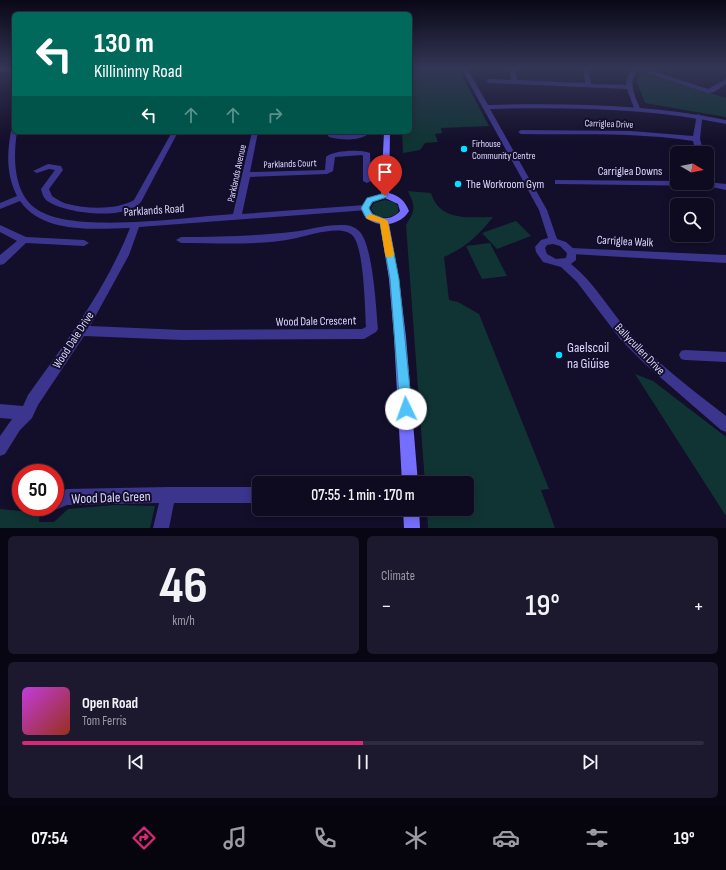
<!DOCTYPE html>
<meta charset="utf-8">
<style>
body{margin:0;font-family:"Sofia Sans Condensed",sans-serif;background:#1c182d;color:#f1f3f6;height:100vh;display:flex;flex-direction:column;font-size:15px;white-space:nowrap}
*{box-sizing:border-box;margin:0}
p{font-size:13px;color:#9b9aa5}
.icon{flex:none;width:22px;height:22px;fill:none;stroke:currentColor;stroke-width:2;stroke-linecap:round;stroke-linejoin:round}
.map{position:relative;height:528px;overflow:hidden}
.drawer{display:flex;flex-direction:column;gap:8px;padding:8px;background:#080612;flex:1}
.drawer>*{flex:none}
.top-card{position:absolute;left:12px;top:12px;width:400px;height:122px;border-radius:6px;box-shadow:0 2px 10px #0003,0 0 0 1px #2e2b3e;background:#00695c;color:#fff;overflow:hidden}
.needle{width:26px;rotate:100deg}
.buttons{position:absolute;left:670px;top:146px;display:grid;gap:8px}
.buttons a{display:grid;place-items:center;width:44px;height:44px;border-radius:6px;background:#0e0a20;box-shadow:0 2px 10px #0003,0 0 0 1px #2e2b3e;font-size:20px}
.speed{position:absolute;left:12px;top:464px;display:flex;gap:8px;font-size:20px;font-weight:700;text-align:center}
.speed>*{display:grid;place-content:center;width:52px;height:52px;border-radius:50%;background:#0e0a20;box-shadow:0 2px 10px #0003,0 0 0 1px #2e2b3e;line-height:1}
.speed .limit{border:6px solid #d22;background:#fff;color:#111}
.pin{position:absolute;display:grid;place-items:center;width:34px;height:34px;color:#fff;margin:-41px -17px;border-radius:50% 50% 50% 0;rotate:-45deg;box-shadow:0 0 4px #0007}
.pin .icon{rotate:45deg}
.me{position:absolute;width:44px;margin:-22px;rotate:357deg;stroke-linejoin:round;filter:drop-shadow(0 0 3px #0008)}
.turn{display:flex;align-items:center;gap:14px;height:84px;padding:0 16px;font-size:18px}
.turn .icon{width:52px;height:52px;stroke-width:2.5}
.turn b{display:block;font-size:28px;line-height:34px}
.lanes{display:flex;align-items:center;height:38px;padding:0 16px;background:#0003;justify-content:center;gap:20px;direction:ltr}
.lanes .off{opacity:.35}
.big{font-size:30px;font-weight:600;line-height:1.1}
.drawer .card{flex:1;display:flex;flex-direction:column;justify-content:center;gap:6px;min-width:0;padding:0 14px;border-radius:6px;background:#1c182d}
.drawer .dial{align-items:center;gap:0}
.dial b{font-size:52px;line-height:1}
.song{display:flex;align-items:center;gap:12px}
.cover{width:48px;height:48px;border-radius:6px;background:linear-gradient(135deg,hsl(290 70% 55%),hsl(10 70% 35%))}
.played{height:4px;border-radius:2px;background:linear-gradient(90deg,#db2777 50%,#2e2b3e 50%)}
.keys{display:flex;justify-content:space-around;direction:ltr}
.heat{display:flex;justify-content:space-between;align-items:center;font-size:22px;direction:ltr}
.drawer .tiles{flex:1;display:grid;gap:8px;grid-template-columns:1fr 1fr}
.card:last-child{grid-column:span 2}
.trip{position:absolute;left:252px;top:476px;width:222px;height:40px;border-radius:6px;background:#0e0a20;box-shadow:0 2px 10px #0003,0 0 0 1px #2e2b3e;font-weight:600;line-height:40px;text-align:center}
.menu{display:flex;height:64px;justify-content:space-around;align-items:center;background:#06040d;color:#9b9aa5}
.menu .icon{width:28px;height:28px}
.menu .active{color:#db2777}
.menu b{font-size:18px;color:#f1f3f6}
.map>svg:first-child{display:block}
.green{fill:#103434}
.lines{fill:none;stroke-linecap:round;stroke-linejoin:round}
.minor{fill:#3b358d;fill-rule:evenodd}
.tertiary{fill:#3b358d;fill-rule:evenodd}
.secondary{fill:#756eff;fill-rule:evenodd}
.route{fill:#4fc3f7;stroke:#337fa1}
.slow{fill:#f59e0b}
.poi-dot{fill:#03dfff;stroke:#130e2a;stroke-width:1.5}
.labels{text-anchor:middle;stroke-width:4;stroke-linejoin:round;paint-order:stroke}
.far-street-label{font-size:10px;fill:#dcd7ff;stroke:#130e2a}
.far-poi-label{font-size:10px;fill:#dcd7ff;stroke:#130e2a;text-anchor:start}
.street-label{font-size:12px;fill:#dcd7ff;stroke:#130e2a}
.poi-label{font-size:12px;fill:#dcd7ff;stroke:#130e2a;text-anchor:start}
.near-poi-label{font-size:14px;fill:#dcd7ff;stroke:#130e2a;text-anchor:start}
.near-street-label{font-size:14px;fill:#dcd7ff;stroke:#130e2a}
</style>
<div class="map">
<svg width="726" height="528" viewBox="0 0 726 528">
<rect width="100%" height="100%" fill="#130e2a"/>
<g class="green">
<path d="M410 68H458L489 126 441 128 442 133 435 134 438 142 425 143 420 150 403 153 402 132H410Z"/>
<path d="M640 73 651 74 726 98V117L645 103 637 82Z"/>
<path d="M408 191 431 193C440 222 469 217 493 217 478 236 466 247 444 257L449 300 458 302 479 314 549 489 541 490 555 528H428L427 509H467V483H425L406 225C415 210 416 208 408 191Z"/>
<path d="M385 200 394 202 398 206V212C390 220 375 220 371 208L374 203Z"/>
<path d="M516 221 531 236 497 249 482 233Z"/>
<path d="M490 243 507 276 482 279 466 246Z"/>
<path d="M635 374 653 381 726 437V516Z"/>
<path d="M115 505 155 506 150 528H0V509L40 513 39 522H54L68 509Z"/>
</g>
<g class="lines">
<g class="minor">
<path d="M0 68H14V71L0 72Z"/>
<path d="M509 68H515L517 80 585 83 583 68H589L591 84 626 85C626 78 629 73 634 68H643L708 89 726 79V84L714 92 708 93 638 70C627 81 635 96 640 108L637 110 634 108 627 89 489 83 486 81 489 79 511 80Z"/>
<path d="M698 114 700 115 702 120 700 139 704 153H696L693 141C636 132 578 135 521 134L518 132 521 130 631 131 693 136 696 120 695 116Z"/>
<path d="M14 129V132H17C13 157 13 195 38 210 75 234 187 217 233 214L252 132H258L250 172 325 170 326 157C333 150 361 149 370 153L371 181 367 183 363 181V156L362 155 335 157 333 171 327 174 250 177 242 214 365 205 368 206 369 208 368 210 139 227 129 255 90 326 182 330 362 329 366 327C365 309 364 248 353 236 343 224 310 235 297 238 260 246 219 243 181 243L176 240 181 237C219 237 253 236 291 232 310 230 325 224 345 225 350 225 356 228 359 231 373 244 376 308 378 329L376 332 364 339 182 340 84 336 38 405 32 418 20 430 5 454 0 456V436L12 419 0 418V404L23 406 28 395C66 342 106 289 130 228 94 229 43 234 20 201L0 209V203L17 196C6 175 7 153 11 131Z"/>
<path d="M172 132H178L141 202C126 221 64 214 46 200 43 197 42 193 41 189L55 170 49 169 37 173 33 171 48 164 61 166 63 170 49 189 52 196C57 199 62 203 68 204 87 209 117 210 134 200Z"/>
<path d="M326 132 345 135 371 132C361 142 341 140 329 137Z"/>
<path d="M555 180 677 181V183H707V182L726 184V190L707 186 558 184H555Z"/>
<path d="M0 225 26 237 84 240 89 243 84 246 26 243 4 264 0 265V255L17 241 0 232Z"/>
<path d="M571 248 726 255V263L571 254 566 251Z"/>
<path d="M685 350 726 352V362L685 360 681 359 679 355 681 351Z"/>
<path d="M168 487H259V503H174L169 528H153L159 503 67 505 55 510 49 507H55V494L67 489Z"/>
</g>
<path class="tertiary" d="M461 68H467L488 105C568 103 647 104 726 120V124C648 108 570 107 490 109L547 210 557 239 566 242 576 251V260L571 264C595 283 609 310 629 332 657 364 693 390 726 416V432L721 430 645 364 621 340 577 282 561 267 543 262 536 252 535 247 541 240 548 238 539 210ZM553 244 560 246 567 253 566 258 556 259 547 254 545 248 547 245Z"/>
<g class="secondary">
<path d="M384 132H390L389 193C400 196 405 201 409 211 404 219 398 222 389 224L399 279 406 337 418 483H402L394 337 389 279 380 224C370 222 364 218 361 208L367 198 381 194ZM385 198 398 204 400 211C392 221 375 221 369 208L373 202Z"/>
<path d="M403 509H419L420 528H404Z"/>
</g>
</g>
<linearGradient id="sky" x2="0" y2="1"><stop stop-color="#0a0817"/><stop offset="0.48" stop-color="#333655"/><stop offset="1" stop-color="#333655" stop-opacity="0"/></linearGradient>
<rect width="726" height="142" fill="url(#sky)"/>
<path class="route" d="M385 193 387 194V197L372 202 369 208 372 214 387 220 388 222 399 279 412 409 410 413 406 415 402 413 400 409 390 279 380 223 366 218 361 208 367 198Z"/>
<path class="slow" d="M370 214 387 220 388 222 394 254 392 257H386L385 254 380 223 367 219 366 217Z"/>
<g class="poi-dot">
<circle cx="464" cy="149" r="4"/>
<circle cx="458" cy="184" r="4"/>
<circle cx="559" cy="355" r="4"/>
</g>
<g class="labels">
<g class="far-street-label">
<text transform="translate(609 123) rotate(2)" y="4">Carriglea Drive</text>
<text transform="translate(290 163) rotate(-2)" y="4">Parklands Court</text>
<text transform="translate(236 173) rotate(-78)" y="4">Parklands Avenue</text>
</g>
<g class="far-poi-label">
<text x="472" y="147">Firhouse<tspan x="472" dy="12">Community Centre</tspan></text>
</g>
<g class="street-label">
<text x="630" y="175">Carriglea Downs</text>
<text transform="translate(154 210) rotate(-4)" y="4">Parklands Road</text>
<text transform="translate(625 241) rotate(3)" y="4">Carriglea Walk</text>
<text transform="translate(316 321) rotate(-1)" y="4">Wood Dale Crescent</text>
<text transform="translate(73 340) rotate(-57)" y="4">Wood Dale Drive</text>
<text transform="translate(640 349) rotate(46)" y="4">Ballycullen Drive</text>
</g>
<g class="poi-label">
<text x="466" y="188">The Workroom Gym</text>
</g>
<g class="near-poi-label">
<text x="567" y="352">Gaelscoil<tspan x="567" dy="16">na Giúise</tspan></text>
</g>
<g class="near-street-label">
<text transform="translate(111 497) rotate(-2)" y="5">Wood Dale Green</text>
</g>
</g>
</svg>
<div class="buttons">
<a><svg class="needle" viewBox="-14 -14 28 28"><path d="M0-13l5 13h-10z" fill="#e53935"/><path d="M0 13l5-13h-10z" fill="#9b9aa5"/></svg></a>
<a><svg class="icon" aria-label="search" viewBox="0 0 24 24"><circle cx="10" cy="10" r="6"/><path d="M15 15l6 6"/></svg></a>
</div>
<div class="speed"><div class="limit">50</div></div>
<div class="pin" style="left:385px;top:196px;background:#d93025"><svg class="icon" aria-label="arrive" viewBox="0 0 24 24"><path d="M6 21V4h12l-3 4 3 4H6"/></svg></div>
<svg class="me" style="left:406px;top:409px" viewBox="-20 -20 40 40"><circle r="19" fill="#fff"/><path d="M0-13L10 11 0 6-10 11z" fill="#4fc3f7"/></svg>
<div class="trip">07:55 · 1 min · 170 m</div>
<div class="top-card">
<div class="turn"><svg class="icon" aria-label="left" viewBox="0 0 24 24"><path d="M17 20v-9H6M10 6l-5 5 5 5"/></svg><div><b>130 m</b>Killininny Road</div></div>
<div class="lanes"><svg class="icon" aria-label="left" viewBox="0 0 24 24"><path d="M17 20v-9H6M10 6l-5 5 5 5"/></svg><svg class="icon off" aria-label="ahead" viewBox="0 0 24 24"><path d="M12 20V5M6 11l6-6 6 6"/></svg><svg class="icon off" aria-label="ahead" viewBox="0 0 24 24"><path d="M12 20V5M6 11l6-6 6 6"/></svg><svg class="icon off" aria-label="right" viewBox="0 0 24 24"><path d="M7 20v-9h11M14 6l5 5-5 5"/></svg></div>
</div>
</div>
<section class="drawer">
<div class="tiles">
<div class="card dial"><b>46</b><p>km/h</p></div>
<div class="card"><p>Climate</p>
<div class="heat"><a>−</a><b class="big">19°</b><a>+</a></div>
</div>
<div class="card">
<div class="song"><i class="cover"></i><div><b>Open Road</b><p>Tom Ferris</p></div></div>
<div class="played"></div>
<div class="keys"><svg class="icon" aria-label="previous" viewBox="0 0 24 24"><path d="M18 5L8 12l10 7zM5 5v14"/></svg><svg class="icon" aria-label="pause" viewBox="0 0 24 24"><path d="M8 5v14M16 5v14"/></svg><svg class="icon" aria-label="next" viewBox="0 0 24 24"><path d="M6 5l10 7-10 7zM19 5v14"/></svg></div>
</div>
</div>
</section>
<nav class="menu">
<b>07:54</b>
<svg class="icon active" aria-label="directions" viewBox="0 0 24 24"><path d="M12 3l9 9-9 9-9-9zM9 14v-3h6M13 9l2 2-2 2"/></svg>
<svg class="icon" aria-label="music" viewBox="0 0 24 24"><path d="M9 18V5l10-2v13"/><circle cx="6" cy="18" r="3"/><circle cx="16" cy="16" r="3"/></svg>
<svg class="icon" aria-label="phone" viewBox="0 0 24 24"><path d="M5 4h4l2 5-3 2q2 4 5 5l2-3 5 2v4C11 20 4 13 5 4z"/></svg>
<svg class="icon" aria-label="climate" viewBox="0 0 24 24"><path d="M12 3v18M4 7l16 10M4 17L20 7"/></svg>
<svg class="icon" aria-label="car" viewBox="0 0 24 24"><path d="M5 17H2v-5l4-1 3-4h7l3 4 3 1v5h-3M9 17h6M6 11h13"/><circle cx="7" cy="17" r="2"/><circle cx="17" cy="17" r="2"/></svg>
<svg class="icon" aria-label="filters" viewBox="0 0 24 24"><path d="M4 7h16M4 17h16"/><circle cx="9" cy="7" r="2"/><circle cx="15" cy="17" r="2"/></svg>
<b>19°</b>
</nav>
